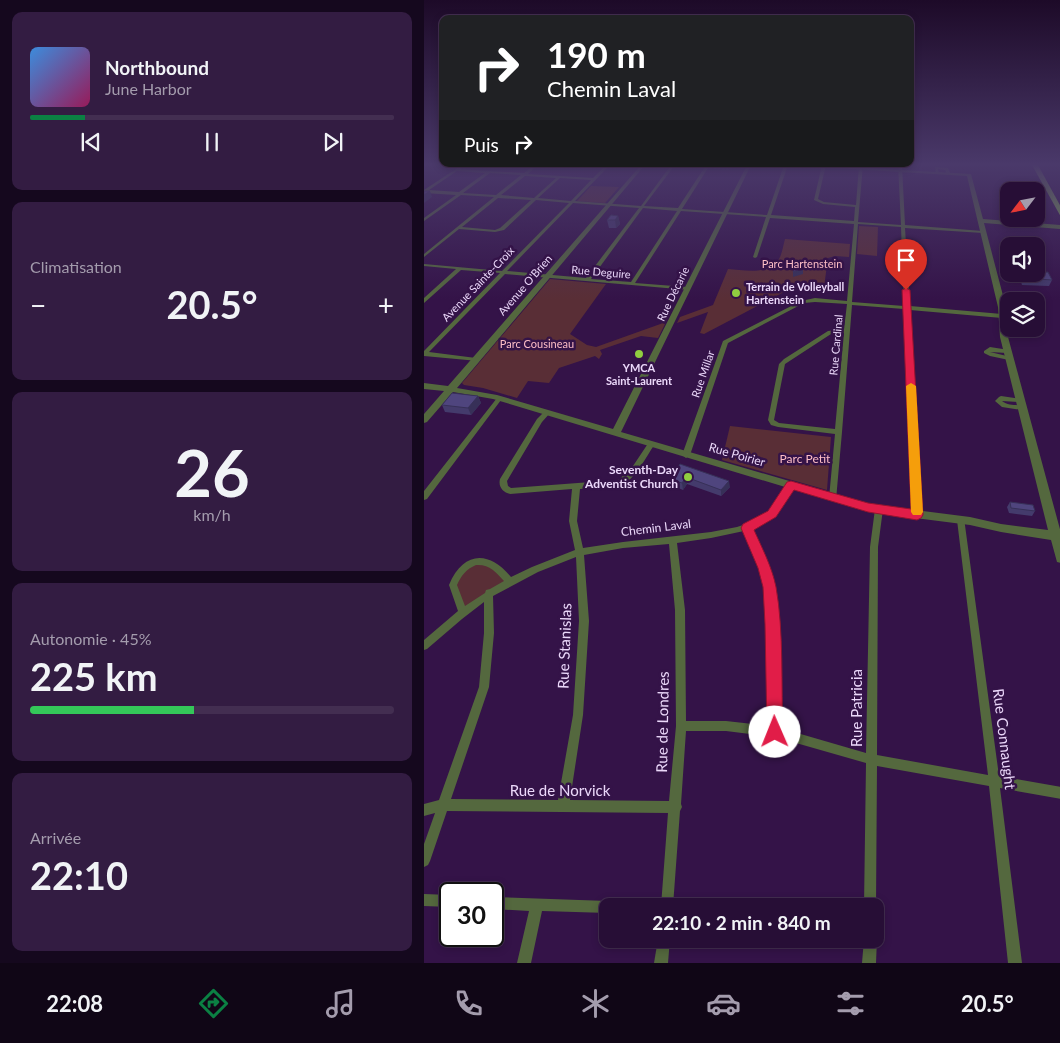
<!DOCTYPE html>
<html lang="fr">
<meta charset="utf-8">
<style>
body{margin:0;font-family:Lato,sans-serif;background:#331c42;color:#f1f3f6;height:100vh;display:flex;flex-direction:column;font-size:19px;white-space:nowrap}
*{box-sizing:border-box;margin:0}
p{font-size:16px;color:#a49cad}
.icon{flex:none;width:28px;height:28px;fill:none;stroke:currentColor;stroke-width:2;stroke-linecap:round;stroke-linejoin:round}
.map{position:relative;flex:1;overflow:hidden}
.panel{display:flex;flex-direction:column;gap:12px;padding:12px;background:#15081e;width:424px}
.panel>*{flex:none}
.hud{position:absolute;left:15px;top:15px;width:475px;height:152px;border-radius:10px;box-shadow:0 2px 8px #0003,0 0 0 1px #432e51;background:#202124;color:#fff;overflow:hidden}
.needle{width:32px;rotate:238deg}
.buttons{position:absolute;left:576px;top:182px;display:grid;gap:10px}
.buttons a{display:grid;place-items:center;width:45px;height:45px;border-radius:10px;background:#270e36;box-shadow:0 2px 8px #0003,0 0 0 1px #432e51;font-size:25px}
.speed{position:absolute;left:15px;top:882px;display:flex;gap:10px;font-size:25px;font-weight:700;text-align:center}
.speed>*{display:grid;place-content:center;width:65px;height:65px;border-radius:50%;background:#270e36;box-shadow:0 2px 8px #0003,0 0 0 1px #432e51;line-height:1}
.speed .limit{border:2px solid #111;border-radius:8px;background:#fff;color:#111}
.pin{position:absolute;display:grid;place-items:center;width:42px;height:42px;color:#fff;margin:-51px -21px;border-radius:50% 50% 50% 0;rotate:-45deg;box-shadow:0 0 5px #0007}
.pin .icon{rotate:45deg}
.me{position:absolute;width:55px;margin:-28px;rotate:359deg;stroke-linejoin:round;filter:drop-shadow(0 0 4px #0008)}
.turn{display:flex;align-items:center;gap:18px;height:105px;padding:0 25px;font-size:22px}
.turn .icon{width:65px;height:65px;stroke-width:2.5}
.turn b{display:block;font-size:35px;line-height:42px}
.then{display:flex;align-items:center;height:48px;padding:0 25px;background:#0003;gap:10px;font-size:19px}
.big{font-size:38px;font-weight:700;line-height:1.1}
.panel .tile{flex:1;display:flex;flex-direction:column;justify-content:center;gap:8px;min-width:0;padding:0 18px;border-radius:10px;background:#331c42}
.panel .dial{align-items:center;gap:0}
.dial b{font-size:65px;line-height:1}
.song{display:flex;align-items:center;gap:15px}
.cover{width:60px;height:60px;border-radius:8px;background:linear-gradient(135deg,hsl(210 70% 55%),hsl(330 70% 35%))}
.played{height:5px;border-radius:2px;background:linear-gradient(90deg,#0b8043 15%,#432e51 15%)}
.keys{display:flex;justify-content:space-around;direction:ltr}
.heat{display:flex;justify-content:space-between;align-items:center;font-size:28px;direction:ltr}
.charge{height:8px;border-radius:4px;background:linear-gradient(90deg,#34c759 45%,#432e51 0)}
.trip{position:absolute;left:175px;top:898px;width:285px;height:50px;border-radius:10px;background:#270e36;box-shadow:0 2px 8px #0003,0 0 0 1px #432e51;font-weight:700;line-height:50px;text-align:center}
.menu{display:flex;height:80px;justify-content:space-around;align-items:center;background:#100616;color:#a49cad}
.menu .icon{width:35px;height:35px}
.menu .selected{color:#0b8043}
.menu b{font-size:22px;color:#f1f3f6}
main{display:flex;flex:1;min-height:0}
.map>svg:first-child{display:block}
.green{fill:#592e36}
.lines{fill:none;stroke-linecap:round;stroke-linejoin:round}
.minor{fill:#54683e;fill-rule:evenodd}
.tertiary{fill:#54683e;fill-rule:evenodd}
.primary{fill:#80ab50;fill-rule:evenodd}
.wall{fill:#443b6c}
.shaded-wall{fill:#373058}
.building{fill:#4f457e;stroke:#373058}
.route{fill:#e11d48;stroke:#92132f}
.slow{fill:#f59e0b}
.poi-dot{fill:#90cd40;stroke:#341348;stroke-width:2}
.labels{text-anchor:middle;stroke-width:5;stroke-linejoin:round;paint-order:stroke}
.far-park-label{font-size:11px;fill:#fdbec6;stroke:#341348}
.far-street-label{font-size:11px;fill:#ebd8fa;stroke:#341348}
.far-poi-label{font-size:11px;font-weight:bold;fill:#ebd8fa;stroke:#341348;text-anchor:start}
.street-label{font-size:12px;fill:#ebd8fa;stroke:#341348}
.park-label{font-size:12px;fill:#fdbec6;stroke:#341348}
.poi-label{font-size:12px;font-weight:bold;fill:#ebd8fa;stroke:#341348;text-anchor:end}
.near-street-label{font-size:15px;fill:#ebd8fa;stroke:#341348}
</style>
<main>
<section class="panel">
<div class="tile">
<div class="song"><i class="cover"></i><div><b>Northbound</b><p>June Harbor</p></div></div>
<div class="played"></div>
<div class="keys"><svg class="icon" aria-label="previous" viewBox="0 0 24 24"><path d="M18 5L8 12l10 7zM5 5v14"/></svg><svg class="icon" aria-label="pause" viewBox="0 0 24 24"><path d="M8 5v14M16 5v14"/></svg><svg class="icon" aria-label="next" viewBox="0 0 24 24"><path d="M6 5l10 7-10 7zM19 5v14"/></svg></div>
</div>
<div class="tile"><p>Climatisation</p>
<div class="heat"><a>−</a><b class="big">20.5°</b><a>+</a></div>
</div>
<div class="tile dial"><b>26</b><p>km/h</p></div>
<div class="tile"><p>Autonomie · 45%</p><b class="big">225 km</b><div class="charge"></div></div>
<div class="tile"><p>Arrivée</p><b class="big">22:10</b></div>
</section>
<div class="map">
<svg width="637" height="963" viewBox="0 0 637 963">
<rect width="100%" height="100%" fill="#341348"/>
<g class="green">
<path d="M167 186 195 187 181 203 153 201Z"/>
<path d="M435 226 454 227 453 256 433 254Z"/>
<path d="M361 239 426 244 425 257 411 256 404 258 400 287H377L360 292 280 334 276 333 284 312 253 323 256 317 289 305 304 269C318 270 343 275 353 262 358 256 359 246 361 239Z"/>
<path d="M126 279 182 284 146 334 163 345 172 347 242 322 234 338 217 336 176 350 178 354 175 359 171 356 135 368 125 383 104 381 93 398 59 388 40 385 38 383Z"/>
<path d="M306 426 407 437 403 490 298 460Z"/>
<path d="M59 560 86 582 39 611 29 585 33 574Z"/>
</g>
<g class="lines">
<g class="minor">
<path d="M38 165H42L36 169 100 173 110 165H114L104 174 169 178 180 167 164 166 162 165H186L151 201 217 206 247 165H251L220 206 254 208 282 165H286L258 209 343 215 360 165H364L347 215 430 221 431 207 399 204 390 200 398 165H402L394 199 400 202 432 205 435 165H439L434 222 477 225 474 165H478L481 225 559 231 561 232 559 233 481 228 486 306 578 314 581 316 578 318 486 310 497 515 496 517H490L489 515 480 309 428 305 418 432 412 500H406L405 498 411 434 354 427 347 425 344 420 355 364 360 359 404 331 420 329 423 304 391 302 380 303 304 343 266 455 262 458 258 455 299 341 377 301 391 298 423 301 430 224 346 218 333 257 331 258 329 257 342 217 257 211 211 283 263 287 266 289 265 290 81 274 5 352 52 358 54 359V361L0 356V351L76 273 37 270 0 303V298L32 269 0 266V264L78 271 145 203 112 200 80 230 71 232 35 229 0 257V254L70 197 37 195 0 221V218L32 195 0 193V190ZM33 171 61 173 35 192 5 190ZM66 173 97 175 72 195 39 193ZM101 176 132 178 110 198 77 195ZM136 178 167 180 147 201 114 198ZM74 198 107 200 76 228 71 230 38 227ZM149 203 215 208 162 278 83 271ZM219 208 253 211 207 282 167 279ZM434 224 477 227 480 306 428 302ZM420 333 411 429 355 423 350 420 361 364 407 334Z"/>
<path d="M511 167 524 168 526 173 523 174 521 170 514 169 515 173 512 174Z"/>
<path d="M566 347 585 350 586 351 583 353 566 352 587 357 588 358 585 360 566 356 560 353V351Z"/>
<path d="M577 396 598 399 599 400 598 401 596 402 578 401C585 407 595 403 601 408L598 410 578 407 571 401 575 397Z"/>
<path d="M75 397 77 398 78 399 77 400 3 499 0 500V491L73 398Z"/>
<path d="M121 411H125L126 413 118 422 83 481 84 486 87 488 194 480 207 469 225 442H229L231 444C221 458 214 475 199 485L156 489 153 521 159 548 199 542 287 532 313 527 331 521 345 511 353 501 364 483H370L371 485 370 487C357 507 351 520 327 528L345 568 349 587 353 624 356 728 442 753 446 547 451 509 452 507H458L459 509 454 547 453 755 564 775 533 520 534 518H540L575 776 637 787V799L576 788 598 963H584L565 786 453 766 452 906 451 909V906H440L442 763 351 737 302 731H262L257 804 258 807 256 811 249 906H237L244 813 23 811 6 861 4 865 0 867V844L11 813 0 816V804L15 800 55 687 60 633V602L38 619 3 649 0 650V640L34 611 25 585C39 551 65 550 87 577L108 567 151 550 145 521 148 489 86 494C79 492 74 487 76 479L113 419ZM320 531 337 568 341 587 343 624 346 726 302 721H262L261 610 253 543 287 538ZM245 544 251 610 252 726 245 801 146 800 159 715 165 621 160 555 199 548ZM152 557 155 621 149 715 134 800 27 799 65 687 70 633 69 596 114 572ZM52 565C65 564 72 572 80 581L66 589 62 590 61 593 41 606 33 585C37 576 42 569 52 565Z"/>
<path d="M0 894 26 895V907L0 906Z"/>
<path d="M69 897 184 901 189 902 190 906H184V913L118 911 107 963H93L105 911 69 909Z"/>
<path d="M451 936 453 939 452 963H438L440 939H451Z"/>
<path d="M234 939H246L244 963H230Z"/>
</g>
<path class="tertiary" d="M217 165H221L33 388 73 395 189 429 323 165H327L197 432 444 504 546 517 577 524 624 530 576 337 574 307 543 176 376 166 374 165H395L547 174 559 219 637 225V229L560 223 582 307 584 337 637 533V563L633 562 627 540 577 532 546 525 444 512 69 399 29 392 3 422 0 423V414L20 391 0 389V383L24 386Z"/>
<path class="primary" d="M608 165H614L637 207V217Z"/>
</g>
<g class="wall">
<path d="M290 165H308L305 170 290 169Z"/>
<path d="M194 216 196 224 192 228H185L183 220Z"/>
<path d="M597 274H612L628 280 625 286 598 285 596 278Z"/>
<path d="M54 396 57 403 47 415 21 412 18 405Z"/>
<path d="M256 464 306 487 297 496 263 484 259 490 247 485 246 479Z"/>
<path d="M586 502 611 511 608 516 585 513 583 507Z"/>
</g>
<g class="shaded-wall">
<path d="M304 165H308L305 170Z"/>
<path d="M6 191 8 197 0 203V195Z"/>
<path d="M194 216 196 224 192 228 191 220Z"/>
<path d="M379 269V274L369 277V272Z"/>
<path d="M54 396 57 403 47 415 44 408Z"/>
<path d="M262 477 263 484 259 490 258 483Z"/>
<path d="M305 481 306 487 297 496V490Z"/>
</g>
<g class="building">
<path d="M0 191H6L0 195Z"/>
<path d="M187 215 194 216 191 220H183Z"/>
<path d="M372 264 379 269 369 272Z"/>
<path d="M624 272 628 280 601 278 599 274H612V273Z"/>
<path d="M28 393 54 396 44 408 18 405Z"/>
<path d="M256 464 305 481 297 490 262 477 258 483 246 479Z"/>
<path d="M586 502 609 505 611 511 587 508Z"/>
</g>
<linearGradient id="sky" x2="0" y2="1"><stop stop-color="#1d0a28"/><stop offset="0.55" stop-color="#4a396a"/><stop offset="1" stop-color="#4a396a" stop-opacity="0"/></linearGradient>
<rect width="637" height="299" fill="url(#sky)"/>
<path class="route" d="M482 288 486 290 499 515 497 518 493 520 444 512 370 490 352 517 330 530C338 548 348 567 352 587 360 632 357 686 359 732L356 737 351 740 345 737 343 732 341 624 339 587 334 568 317 528 319 524 344 511 363 482 367 481 444 503 487 509 478 290Z"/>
<path class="slow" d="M487 383 492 386 499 512 497 515H489L487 512 482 386Z"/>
<g class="poi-dot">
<circle cx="312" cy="293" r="5"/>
<circle cx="215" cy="354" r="5"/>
<circle cx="264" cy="477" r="5"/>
</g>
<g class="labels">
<g class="far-park-label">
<text x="378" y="268">Parc Hartenstein</text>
<text x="113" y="348">Parc Cousineau</text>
</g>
<g class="far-street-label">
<text transform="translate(177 272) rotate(5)" y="4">Rue Deguire</text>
<text transform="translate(54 284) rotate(-46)" y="4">Avenue Sainte-Croix</text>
<text transform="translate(101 285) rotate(-49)" y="4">Avenue O'Brien</text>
<text transform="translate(249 294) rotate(-64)" y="4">Rue Décarie</text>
<text transform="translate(412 345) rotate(-85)" y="4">Rue Cardinal</text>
<text transform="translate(279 374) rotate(-71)" y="4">Rue Millar</text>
</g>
<g class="far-poi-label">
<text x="322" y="291">Terrain de Volleyball<tspan x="322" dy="13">Hartenstein</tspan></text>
<text x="215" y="372" text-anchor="middle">YMCA<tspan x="215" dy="13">Saint-Laurent</tspan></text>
</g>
<g class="street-label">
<text transform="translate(313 455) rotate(16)" y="4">Rue Poirier</text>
<text transform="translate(232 528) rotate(-7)" y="4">Chemin Laval</text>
</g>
<g class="park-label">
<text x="381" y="463">Parc Petit</text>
</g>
<g class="poi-label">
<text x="254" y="474">Seventh-Day<tspan x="254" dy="14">Adventist Church</tspan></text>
</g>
<g class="near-street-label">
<text transform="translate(141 646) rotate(-88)" y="5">Rue Stanislas</text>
<text transform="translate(433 708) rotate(-90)" y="5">Rue Patricia</text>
<text transform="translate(239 722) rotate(-89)" y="5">Rue de Londres</text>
<text transform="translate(580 739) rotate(83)" y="5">Rue Connaught</text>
<text x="136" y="796">Rue de Norvick</text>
</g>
</g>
</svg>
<div class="buttons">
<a><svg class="needle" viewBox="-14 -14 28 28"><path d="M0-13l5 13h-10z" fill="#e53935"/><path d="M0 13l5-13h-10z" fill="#a49cad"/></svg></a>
<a><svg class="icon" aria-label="sound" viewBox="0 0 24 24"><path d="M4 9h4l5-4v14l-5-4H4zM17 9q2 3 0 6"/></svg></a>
<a><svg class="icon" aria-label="layers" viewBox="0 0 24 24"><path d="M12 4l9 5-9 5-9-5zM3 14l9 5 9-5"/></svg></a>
</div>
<div class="speed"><div class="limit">30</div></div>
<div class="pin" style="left:482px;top:290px;background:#d93025"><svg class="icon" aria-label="arrive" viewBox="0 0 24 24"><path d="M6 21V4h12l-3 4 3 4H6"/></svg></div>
<svg class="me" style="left:351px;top:732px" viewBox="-20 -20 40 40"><circle r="19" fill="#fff"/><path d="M0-13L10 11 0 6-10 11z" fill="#e11d48"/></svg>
<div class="trip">22:10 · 2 min · 840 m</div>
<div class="hud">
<div class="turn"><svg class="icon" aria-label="right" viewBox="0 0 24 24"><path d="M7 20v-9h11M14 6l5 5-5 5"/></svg><div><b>190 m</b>Chemin Laval</div></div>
<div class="then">Puis<svg class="icon" aria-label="right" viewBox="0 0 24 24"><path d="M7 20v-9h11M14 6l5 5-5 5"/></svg></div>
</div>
</div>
</main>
<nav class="menu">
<b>22:08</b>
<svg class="icon selected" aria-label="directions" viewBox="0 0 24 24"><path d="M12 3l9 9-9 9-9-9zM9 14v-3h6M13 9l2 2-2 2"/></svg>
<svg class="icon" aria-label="music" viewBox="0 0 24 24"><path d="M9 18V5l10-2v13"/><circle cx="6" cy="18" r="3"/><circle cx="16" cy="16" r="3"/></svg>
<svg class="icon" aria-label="phone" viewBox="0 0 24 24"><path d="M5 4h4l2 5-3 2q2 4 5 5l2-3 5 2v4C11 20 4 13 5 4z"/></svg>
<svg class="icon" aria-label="climate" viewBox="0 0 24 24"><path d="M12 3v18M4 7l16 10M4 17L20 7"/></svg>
<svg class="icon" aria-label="car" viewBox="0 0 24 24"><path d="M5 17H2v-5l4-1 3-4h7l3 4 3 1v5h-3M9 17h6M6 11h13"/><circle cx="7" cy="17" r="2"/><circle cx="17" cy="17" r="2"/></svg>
<svg class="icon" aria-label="filters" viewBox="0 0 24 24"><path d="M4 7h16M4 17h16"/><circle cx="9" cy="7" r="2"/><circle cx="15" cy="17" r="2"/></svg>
<b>20.5°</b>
</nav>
